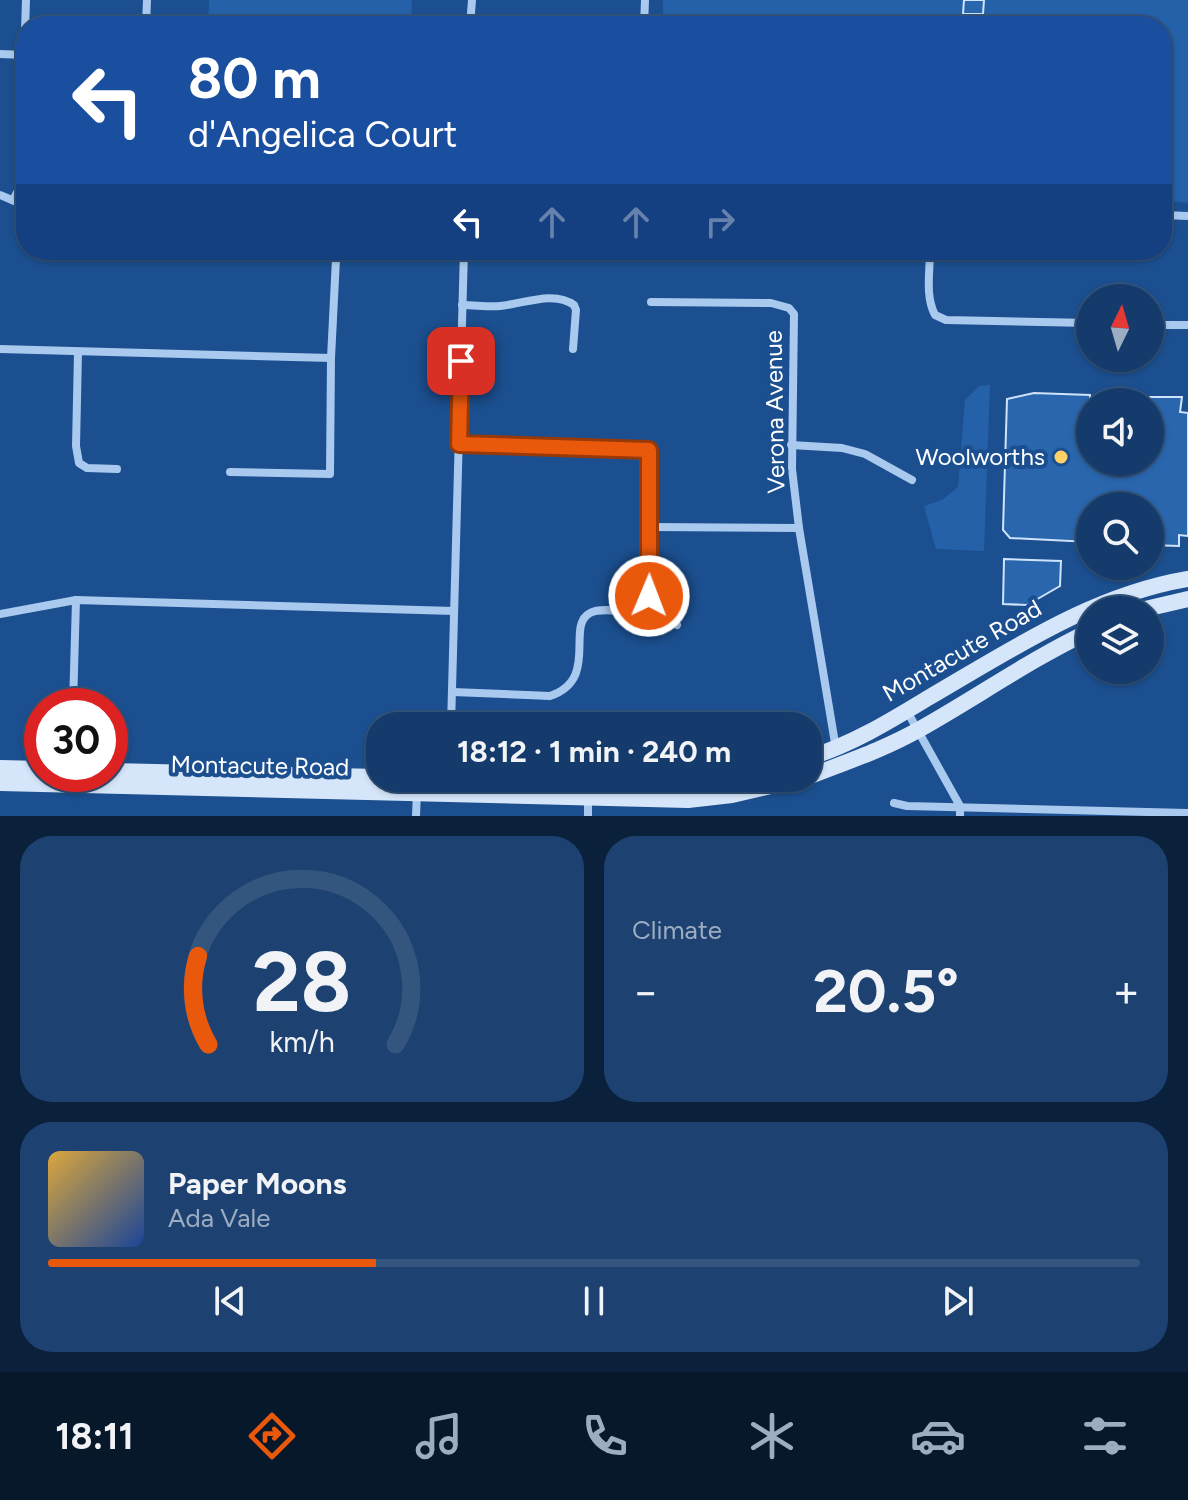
<!DOCTYPE html>
<meta charset="utf-8">
<style>
body{margin:0;font-family:Figtree,sans-serif;background:#1d4271;color:#f1f3f6;height:100vh;display:flex;flex-direction:column;font-size:30px;white-space:nowrap}
*{box-sizing:border-box;margin:0}
p{font-size:26px;color:#9dadc1}
.icon{flex:none;width:44px;height:44px;fill:none;stroke:currentColor;stroke-width:2;stroke-linecap:round;stroke-linejoin:round}
.map{position:relative;height:816px;overflow:hidden}
.panel{display:flex;flex-direction:column;gap:20px;padding:20px;background:#0b203b;flex:1}
.panel>*{flex:none}
.guide{position:absolute;left:16px;top:16px;width:1156px;height:244px;border-radius:32px;box-shadow:0 2px 6px #0004,0 0 0 2px #33557e;background:#1a4fa0;color:#fff;overflow:hidden}
.needle{width:52px;rotate:5deg}
.fabs{position:absolute;left:1076px;top:284px;display:grid;gap:16px}
.fabs a{display:grid;place-items:center;width:88px;height:88px;border-radius:50%;background:#143b6b;box-shadow:0 2px 6px #0004,0 0 0 2px #33557e;font-size:40px}
.speed{position:absolute;left:24px;top:688px;display:flex;gap:16px;font-size:40px;font-weight:700;text-align:center}
.speed>*{display:grid;place-content:center;width:104px;height:104px;border-radius:50%;background:#143b6b;box-shadow:0 2px 6px #0004,0 0 0 2px #33557e;line-height:1}
.speed .limit{border:12px solid #d22;background:#fff;color:#111}
.pin{position:absolute;display:grid;place-items:center;width:68px;height:68px;color:#fff;margin:-34px;border-radius:16px;box-shadow:0 4px 12px #0006}
.me{position:absolute;width:88px;margin:-44px;rotate:1deg;stroke-linejoin:round;filter:drop-shadow(0 0 6px #0008)}
.turn{display:flex;align-items:center;gap:28px;height:168px;padding:0 40px;font-size:36px}
.turn .icon{width:104px;height:104px;stroke-width:2.5}
.turn b{display:block;font-size:56px;line-height:68px}
.lanes{display:flex;align-items:center;height:76px;padding:0 40px;background:#0003;justify-content:center;gap:40px;direction:ltr}
.lanes .off{opacity:.35}
.big{font-size:60px;font-weight:700;line-height:1.1}
.panel .widget{flex:1;display:flex;flex-direction:column;justify-content:center;gap:12px;min-width:0;padding:0 28px;border-radius:32px;background:#1d4271}
.panel .dial{align-items:center;gap:0}
.dial svg{height:208px;overflow:visible;fill:none;stroke:#33557e;stroke-width:7;stroke-linecap:round;text-anchor:middle}
.dial text{fill:#f1f3f6;stroke:none}
.song{display:flex;align-items:center;gap:24px}
.cover{width:96px;height:96px;border-radius:12px;background:linear-gradient(135deg,hsl(40 70% 55%),hsl(220 70% 35%))}
.played{height:8px;border-radius:4px;background:linear-gradient(90deg,#ea580c 30%,#33557e 30%)}
.keys{display:flex;justify-content:space-around;direction:ltr}
.heat{display:flex;justify-content:space-between;align-items:center;font-size:44px;direction:ltr}
.panel .tiles{flex:1;display:grid;gap:20px;grid-template-columns:1fr 1fr}
.widget:last-child{grid-column:span 2}
.trip{position:absolute;left:366px;top:712px;width:456px;height:80px;border-radius:32px;background:#143b6b;box-shadow:0 2px 6px #0004,0 0 0 2px #33557e;font-weight:700;line-height:80px;text-align:center}
.tab-bar{display:flex;height:128px;justify-content:space-around;align-items:center;background:#08182b;color:#9dadc1}
.tab-bar .icon{width:56px;height:56px}
.tab-bar .on{color:#ea580c}
.tab-bar b{font-size:36px;color:#f1f3f6}
.map>svg:first-child{display:block}
.green{fill:#2461a8}
.building{fill:#2a66ad;stroke:#cfe3fa;stroke-width:2}
.lines{fill:none;stroke-linecap:round;stroke-linejoin:round}
.minor{stroke:#a9c9ee;stroke-width:8}
.secondary{stroke:#d6e6fa;stroke-width:16}
.route-casing{stroke:#983908;stroke-width:20}
.route{stroke:#ea580c;stroke-width:14}
.poi-dot{fill:#ffd166;stroke:#1b4f8f;stroke-width:3}
.labels{text-anchor:middle;stroke-width:8;stroke-linejoin:round;paint-order:stroke}
.street-label{font-size:24px;fill:#fff;stroke:#1b4f8f}
.poi-label{font-size:24px;fill:#fff;stroke:#1b4f8f;text-anchor:end}
</style>
<div class="map">
<svg width="1188" height="816" viewBox="0 0 1188 816">
<rect width="100%" height="100%" fill="#1b4f8f"/>
<g class="green">
<path d="M209 0H412L411 26H208Z"/>
<path d="M663 0H1188V203L1162 200V26H663Z"/>
<path d="M990 385 984 551 936 549 924 506 942 500 958 487 965 400 979 386Z"/>
</g>
<g class="building">
<path d="M964 0H984L983 14H963Z"/>
<path d="M1034 393 1090 395V462H1150V397H1182L1180 412 1188 413V536L1179 535V546L1150 545V506H1090V542L1010 538 1003 530 1007 399Z"/>
<path d="M1004 559 1061 561 1060 586 1027 605 1003 604Z"/>
</g>
<g class="lines">
<g class="minor">
<path d="M146 26 147 0"/>
<path d="M470 26 472 0"/>
<path d="M644 26 645 0"/>
<path d="M0 54 25 55"/>
<path d="M0 195 26 206"/>
<path d="M13 200 20 187 26 0"/>
<path d="M1162 215 1188 216"/>
<path d="M930 250C930 272 925 296 935 315L946 320 1090 323"/>
<path d="M651 302 771 303 789 308 794 314 792 469 799 528 836 749"/>
<path d="M462 305C475 305 488 307 500 306 523 304 554 290 574 305L576 310 573 349"/>
<path d="M1150 325H1188"/>
<path d="M0 349 331 358"/>
<path d="M78 352 76 446 79 463 87 468 117 469"/>
<path d="M791 445 842 448 865 454 912 480"/>
<path d="M230 472 330 474 331 358 336 259 326 250"/>
<path d="M650 527 799 528"/>
<path d="M646 607 677 625"/>
<path d="M0 614 76 600 454 611"/>
<path d="M453 692 550 696C600 679 565 626 590 613 601 607 626 612 639 613L646 607 649 596V450L459 444"/>
<path d="M73 706 76 600"/>
<path d="M907 711 960 806V816"/>
<path d="M451 726 464 250"/>
<path d="M894 803 907 806 1188 813"/>
<path d="M416 816 417 791"/>
<path d="M588 816V795"/>
</g>
<g class="secondary">
<path d="M1141 610 1188 599"/>
<path d="M808 758C851 745 890 721 928 698 1011 650 1092 595 1188 579"/>
<path d="M0 768 42 769"/>
<path d="M110 771 380 777"/>
<path d="M808 777C846 762 885 749 920 729 977 697 1031 659 1090 631"/>
<path d="M408 778 692 784 732 778"/>
<path d="M0 783 688 800 732 795 805 778"/>
</g>
</g>
<g class="lines">
<g class="route-casing">
<path id="route" d="M461 361 459 444 649 450V596"/>
</g>
<use href="#route" class="route"/>
</g>
<circle class="poi-dot" cx="1061" cy="457" r="8"/>
<g class="labels">
<g class="street-label">
<text transform="translate(775 412) rotate(-91)" y="8">Verona Avenue</text>
<text transform="translate(962 651) rotate(-30)" y="8">Montacute Road</text>
<text transform="translate(260 766) rotate(1)" y="8">Montacute Road</text>
</g>
<g class="poi-label">
<text x="1045" y="465">Woolworths</text>
</g>
</g>
</svg>
<div class="fabs">
<a><svg class="needle" viewBox="-14 -14 28 28"><path d="M0-13l5 13h-10z" fill="#e53935"/><path d="M0 13l5-13h-10z" fill="#9dadc1"/></svg></a>
<a><svg class="icon" aria-label="sound" viewBox="0 0 24 24"><path d="M4 9h4l5-4v14l-5-4H4zM17 9q2 3 0 6"/></svg></a>
<a><svg class="icon" aria-label="search" viewBox="0 0 24 24"><circle cx="10" cy="10" r="6"/><path d="M15 15l6 6"/></svg></a>
<a><svg class="icon" aria-label="layers" viewBox="0 0 24 24"><path d="M12 4l9 5-9 5-9-5zM3 14l9 5 9-5"/></svg></a>
</div>
<div class="speed"><div class="limit">30</div></div>
<div class="pin" style="left:461px;top:361px;background:#d93025"><svg class="icon" aria-label="arrive" viewBox="0 0 24 24"><path d="M6 21V4h12l-3 4 3 4H6"/></svg></div>
<svg class="me" style="left:649px;top:596px" viewBox="-20 -20 40 40"><circle r="17" fill="#ea580c" stroke="#fff" stroke-width="3"/><path d="M0-11L8 9 0 5-8 9z" fill="#fff"/></svg>
<div class="trip">18:12 · 1 min · 240 m</div>
<div class="guide">
<div class="turn"><svg class="icon" aria-label="left" viewBox="0 0 24 24"><path d="M17 20v-9H6M10 6l-5 5 5 5"/></svg><div><b>80 m</b>d'Angelica Court</div></div>
<div class="lanes"><svg class="icon" aria-label="left" viewBox="0 0 24 24"><path d="M17 20v-9H6M10 6l-5 5 5 5"/></svg><svg class="icon off" aria-label="ahead" viewBox="0 0 24 24"><path d="M12 20V5M6 11l6-6 6 6"/></svg><svg class="icon off" aria-label="ahead" viewBox="0 0 24 24"><path d="M12 20V5M6 11l6-6 6 6"/></svg><svg class="icon off" aria-label="right" viewBox="0 0 24 24"><path d="M7 20v-9h11M14 6l5 5-5 5"/></svg></div>
</div>
</div>
<section class="panel">
<div class="tiles">
<div class="widget dial"><svg viewBox="0 0 100 80">
<path d="M14 69A42 42 0 1 1 86 69"/>
<path d="M14 69A42 42 0 0 1 10 35" stroke="#ea580c"/>
<text x="50" y="56" font-size="32" font-weight="700">28</text>
<text x="50" y="72" font-size="11">km/h</text>
</svg></div>
<div class="widget"><p>Climate</p>
<div class="heat"><a>−</a><b class="big">20.5°</b><a>+</a></div>
</div>
<div class="widget">
<div class="song"><i class="cover"></i><div><b>Paper Moons</b><p>Ada Vale</p></div></div>
<div class="played"></div>
<div class="keys"><svg class="icon" aria-label="previous" viewBox="0 0 24 24"><path d="M18 5L8 12l10 7zM5 5v14"/></svg><svg class="icon" aria-label="pause" viewBox="0 0 24 24"><path d="M8 5v14M16 5v14"/></svg><svg class="icon" aria-label="next" viewBox="0 0 24 24"><path d="M6 5l10 7-10 7zM19 5v14"/></svg></div>
</div>
</div>
</section>
<nav class="tab-bar">
<b>18:11</b>
<svg class="icon on" aria-label="directions" viewBox="0 0 24 24"><path d="M12 3l9 9-9 9-9-9zM9 14v-3h6M13 9l2 2-2 2"/></svg>
<svg class="icon" aria-label="music" viewBox="0 0 24 24"><path d="M9 18V5l10-2v13"/><circle cx="6" cy="18" r="3"/><circle cx="16" cy="16" r="3"/></svg>
<svg class="icon" aria-label="phone" viewBox="0 0 24 24"><path d="M5 4h4l2 5-3 2q2 4 5 5l2-3 5 2v4C11 20 4 13 5 4z"/></svg>
<svg class="icon" aria-label="climate" viewBox="0 0 24 24"><path d="M12 3v18M4 7l16 10M4 17L20 7"/></svg>
<svg class="icon" aria-label="car" viewBox="0 0 24 24"><path d="M5 17H2v-5l4-1 3-4h7l3 4 3 1v5h-3M9 17h6M6 11h13"/><circle cx="7" cy="17" r="2"/><circle cx="17" cy="17" r="2"/></svg>
<svg class="icon" aria-label="filters" viewBox="0 0 24 24"><path d="M4 7h16M4 17h16"/><circle cx="9" cy="7" r="2"/><circle cx="15" cy="17" r="2"/></svg>
</nav>
